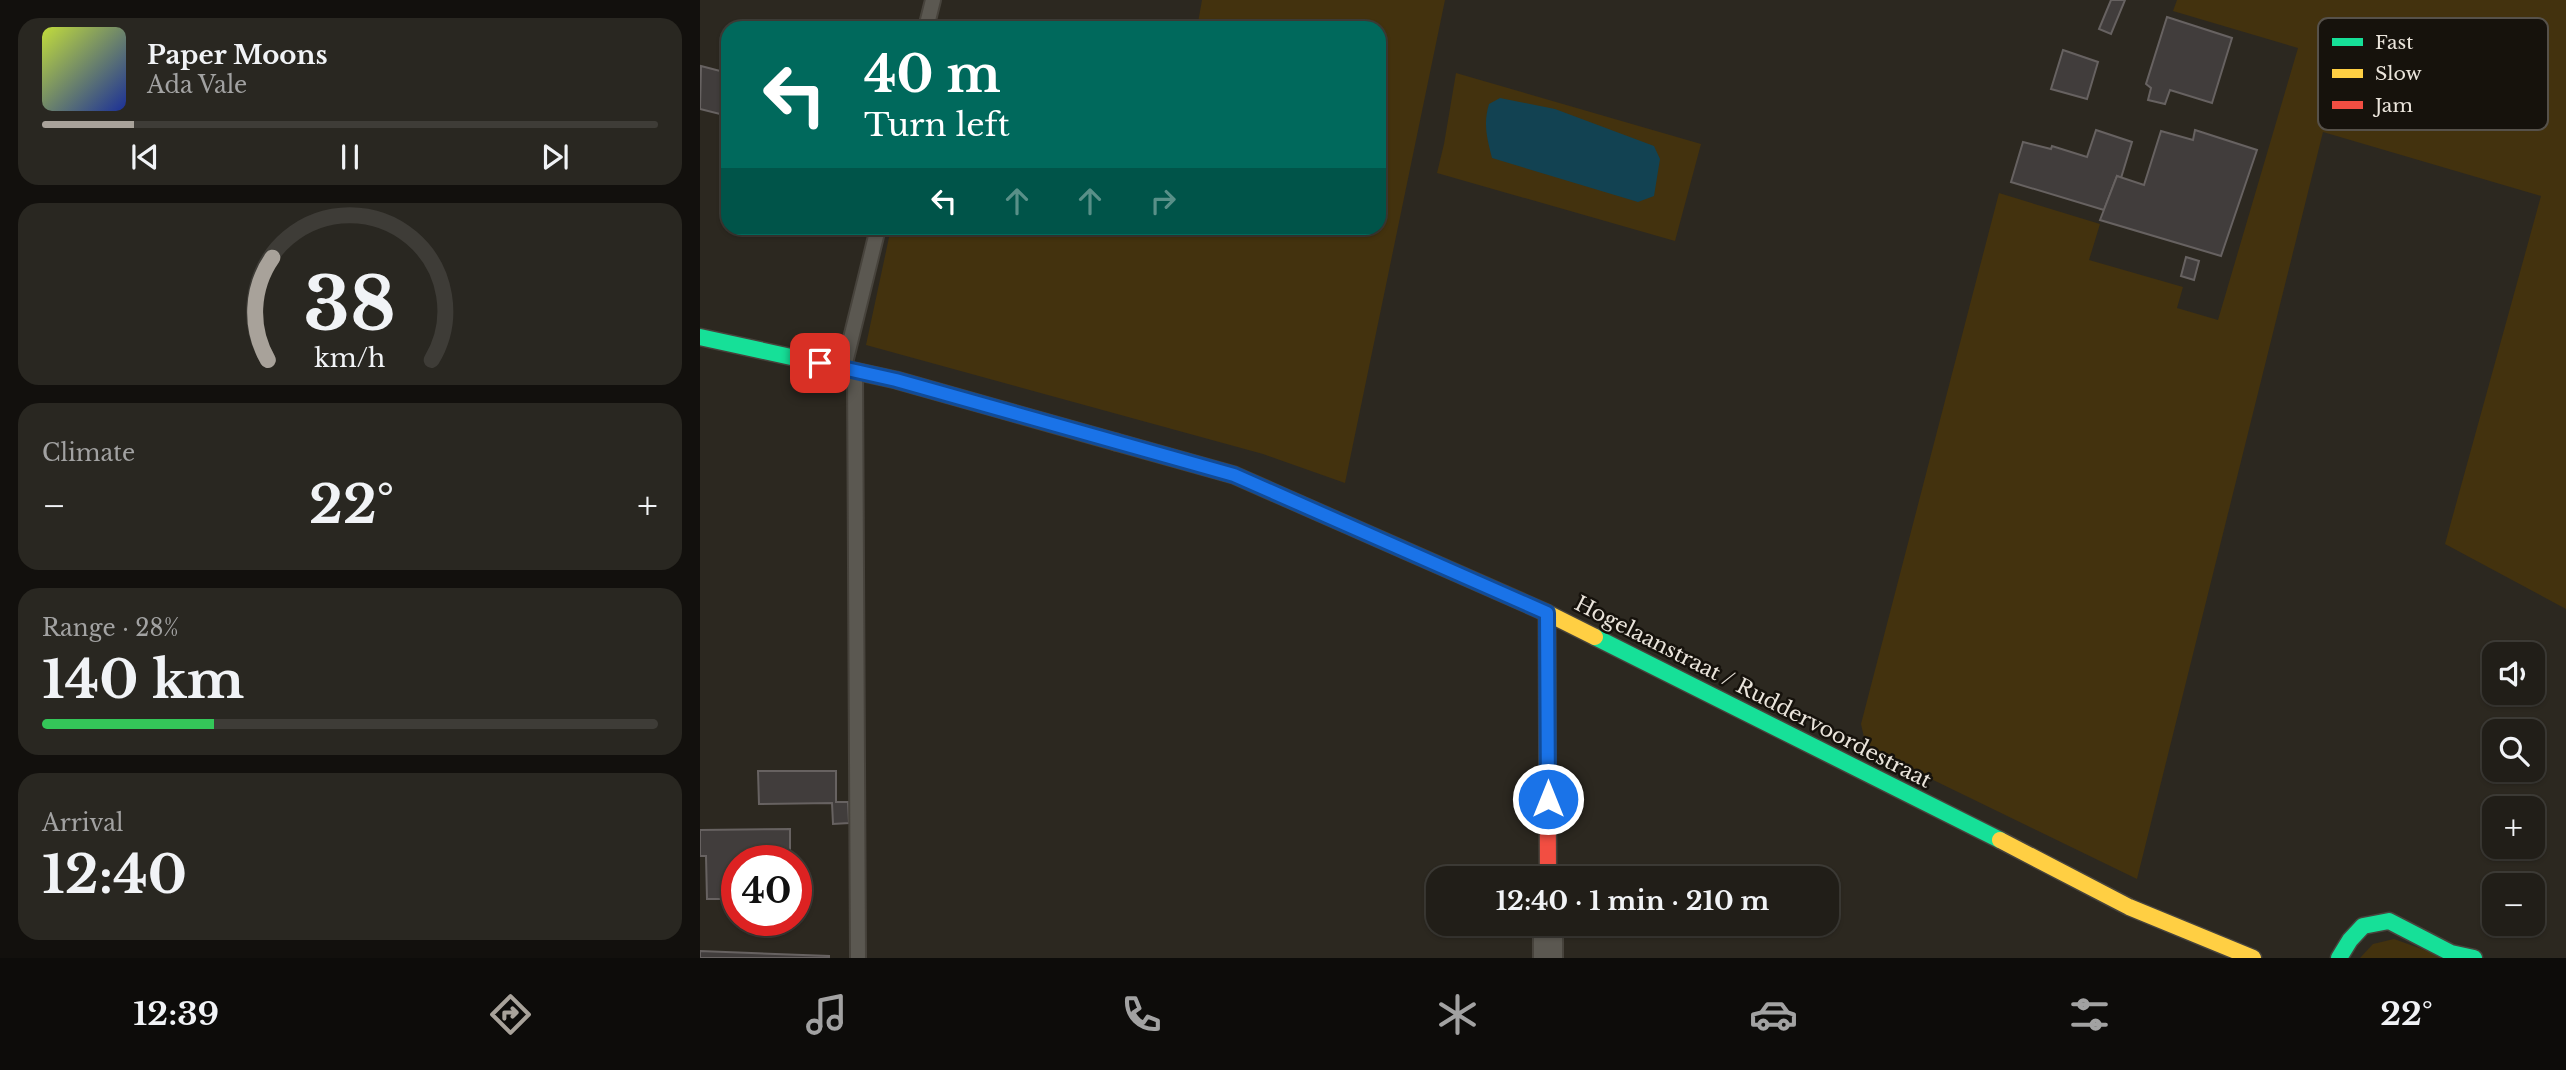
<!DOCTYPE html>
<meta charset="utf-8">
<style>
body{margin:0;font-family:"Libre Baskerville",serif;background:#292721;color:#f1f3f6;height:100vh;display:flex;flex-direction:column;font-size:26px;white-space:nowrap}
*{box-sizing:border-box;margin:0}
p{font-size:23px;color:#a2a2a2}
.icon{flex:none;width:38px;height:38px;fill:none;stroke:currentColor;stroke-width:2;stroke-linecap:round;stroke-linejoin:round}
.map{position:relative;flex:1;overflow:hidden}
.details{display:flex;flex-direction:column;gap:18px;padding:18px;background:#12100d;width:700px}
.details>*{flex:none}
.top-card{position:absolute;left:21px;top:21px;width:665px;height:214px;border-radius:21px;box-shadow:0 2px 5px #0004,0 0 0 2px #3e3c37;background:#00695c;color:#fff;overflow:hidden}
.controls{position:absolute;left:1782px;top:642px;display:grid;gap:14px}
.controls a{display:grid;place-items:center;width:63px;height:63px;border-radius:14px;background:#211e18;box-shadow:0 2px 5px #0004,0 0 0 2px #3e3c37;font-size:35px}
.speed{position:absolute;left:21px;top:845px;display:flex;gap:14px;font-size:35px;font-weight:700;text-align:center}
.speed>*{display:grid;place-content:center;width:91px;height:91px;border-radius:50%;background:#211e18;box-shadow:0 2px 5px #0004,0 0 0 2px #3e3c37;line-height:1}
.speed .limit{border:10px solid #d22;background:#fff;color:#111}
.pin{position:absolute;display:grid;place-items:center;width:60px;height:60px;color:#fff;margin:-30px;border-radius:14px;box-shadow:0 4px 10px #0006}
.me{position:absolute;width:77px;margin:-38px;rotate:0deg;stroke-linejoin:round;filter:drop-shadow(0 0 5px #0008)}
.turn{display:flex;align-items:center;gap:24px;height:147px;padding:0 28px;font-size:32px}
.turn .icon{width:91px;height:91px;stroke-width:2.5}
.turn b{display:block;font-size:49px;line-height:60px}
.lanes{display:flex;align-items:center;height:66px;padding:0 28px;background:#0003;justify-content:center;gap:35px;direction:ltr}
.lanes .off{opacity:.35}
.big{font-size:52px;font-weight:700;line-height:1.1}
.details .card{flex:1;display:flex;flex-direction:column;justify-content:center;gap:10px;min-width:0;padding:0 24px;border-radius:21px;background:#292721}
.details .dial{align-items:center;gap:0}
.dial svg{height:182px;overflow:visible;fill:none;stroke:#3e3c37;stroke-width:7;stroke-linecap:round;text-anchor:middle}
.dial text{fill:#f1f3f6;stroke:none}
.song{display:flex;align-items:center;gap:21px}
.cover{width:84px;height:84px;border-radius:10px;background:linear-gradient(135deg,hsl(70 70% 55%),hsl(230 70% 35%))}
.played{height:7px;border-radius:4px;background:linear-gradient(90deg,#a8a29a 15%,#3e3c37 15%)}
.keys{display:flex;justify-content:space-around;direction:ltr}
.heat{display:flex;justify-content:space-between;align-items:center;font-size:38px;direction:ltr}
.charge{height:10px;border-radius:5px;background:linear-gradient(90deg,#34c759 28%,#3e3c37 0)}
.trip{position:absolute;left:726px;top:866px;width:413px;height:70px;border-radius:21px;background:#211e18;box-shadow:0 2px 5px #0004,0 0 0 2px #3e3c37;font-weight:700;line-height:70px;text-align:center}
.tab-bar{display:flex;height:112px;justify-content:space-around;align-items:center;background:#0d0c0a;color:#a2a2a2}
.tab-bar .icon{width:49px;height:49px}
.tab-bar .current{color:#a8a29a}
.tab-bar b{font-size:32px;color:#f1f3f6}
main{display:flex;flex:1;min-height:0}
.map>svg:first-child{display:block}
.green{fill:#43320e}
.water{fill:#124252}
.building{fill:#413d3c;stroke:#676261;stroke-width:2}
.lines{fill:none;stroke-linecap:round;stroke-linejoin:round}
.lane-casing{stroke:#47433c;stroke-width:18}
.street-casing{stroke:#47433c;stroke-width:32}
.fast-casing{stroke:#47433c;stroke-width:19}
.slow-casing{stroke:#47433c;stroke-width:19}
.jam-casing{stroke:#47433c;stroke-width:19}
.lane{stroke:#5b5851;stroke-width:14}
.street{stroke:#5b5851;stroke-width:28}
.fast{stroke:#16e098;stroke-width:16}
.slow{stroke:#ffcf43;stroke-width:16}
.jam{stroke:#f24e42;stroke-width:16}
.route-casing{stroke:#114b97;stroke-width:18}
.route{stroke:#1a73e8;stroke-width:12}
.labels{text-anchor:middle;stroke-width:5;stroke-linejoin:round;paint-order:stroke}
.street-label{font-size:21px;fill:#eae4db;stroke:#16120c}
.key{fill:#16120c;stroke:#56514a;stroke-width:2}
.key-label{font-size:19px;fill:#eae4db}
</style>
<main>
<section class="details">
<div class="card">
<div class="song"><i class="cover"></i><div><b>Paper Moons</b><p>Ada Vale</p></div></div>
<div class="played"></div>
<div class="keys"><svg class="icon" aria-label="previous" viewBox="0 0 24 24"><path d="M18 5L8 12l10 7zM5 5v14"/></svg><svg class="icon" aria-label="pause" viewBox="0 0 24 24"><path d="M8 5v14M16 5v14"/></svg><svg class="icon" aria-label="next" viewBox="0 0 24 24"><path d="M6 5l10 7-10 7zM19 5v14"/></svg></div>
</div>
<div class="card dial"><svg viewBox="0 0 100 80">
<path d="M14 69A42 42 0 1 1 86 69"/>
<path d="M14 69A42 42 0 0 1 16 24" stroke="#a8a29a"/>
<text x="50" y="56" font-size="32" font-weight="700">38</text>
<text x="50" y="72" font-size="11">km/h</text>
</svg></div>
<div class="card"><p>Climate</p>
<div class="heat"><a>−</a><b class="big">22°</b><a>+</a></div>
</div>
<div class="card"><p>Range · 28%</p><b class="big">140 km</b><div class="charge"></div></div>
<div class="card"><p>Arrival</p><b class="big">12:40</b></div>
</section>
<div class="map">
<svg width="1866" height="958" viewBox="0 0 1866 958">
<rect width="100%" height="100%" fill="#2c2820"/>
<g class="green">
<path d="M502 0H745L645 483 563 454 166 345 191 228H679V28H497Z"/>
<path d="M1477 0H1866V609L1745 544 1841 196 1623 132 1437 879 1188 758 1165 742 1161 724 1299 193 1400 224 1389 260 1483 287 1477 308 1518 320 1598 48 1473 11Z"/>
<path d="M756 73 1001 144 975 241 737 173 744 144Z"/>
<path d="M1694 939 1747 958H1660L1673 944Z"/>
</g>
<path class="water" d="M800 98 855 109 954 146 960 159 954 196 938 202 792 158C787 138 783 124 789 104Z"/>
<g class="building">
<path d="M1411 0H1425L1411 34 1399 29Z"/>
<path d="M1467 17 1532 38 1512 103 1470 90 1465 104 1448 100 1451 88 1446 84Z"/>
<path d="M1363 50 1398 62 1387 99 1351 89Z"/>
<path d="M1 66 28 73V116L0 109Z"/>
<path d="M1396 130 1432 142 1421 178 1417 176 1404 210 1311 182 1323 142 1351 149 1352 146 1387 157Z"/>
<path d="M1495 130 1557 150 1521 256 1400 220 1417 176 1444 185 1461 131 1493 140Z"/>
<path d="M1486 257 1499 261 1494 280 1481 276Z"/>
<path d="M58 771H136V802H148L149 823 133 824 132 803 59 804Z"/>
<path d="M90 829V861H37V899H7L6 856H0V830Z"/>
<path d="M0 951 129 956V958H0Z"/>
</g>
<g class="lines">
<g class="lane-casing">
<g id="lane">
<path d="M226 28 233 0"/>
<path d="M144 367 178 228"/>
<path d="M155 371 158 958"/>
</g>
</g>
<g class="street-casing">
<path id="street" d="M848 924V958"/>
</g>
<g class="fast-casing">
<g id="fast">
<path d="M0 337 196 380 416 442"/>
<path d="M895 637 1300 840"/>
<path d="M1639 958 1650 940 1663 926 1689 921 1751 953 1774 958"/>
</g>
</g>
<g class="slow-casing">
<g id="slow">
<path d="M416 442 534 475 847 613 895 637"/>
<path d="M1300 840 1429 907 1553 958"/>
</g>
</g>
<g class="jam-casing">
<path id="jam" d="M847 613 848 878"/>
</g>
<use href="#lane" class="lane"/>
<use href="#street" class="street"/>
<use href="#fast" class="fast"/>
<use href="#slow" class="slow"/>
<use href="#jam" class="jam"/>
</g>
<g class="lines">
<g class="route-casing">
<path id="route" d="M120 363 196 380 534 475 847 613 848 799"/>
</g>
<use href="#route" class="route"/>
</g>
<g class="labels">
<g class="street-label">
<text transform="translate(1053 692) rotate(27)" y="7">Hogelaanstraat / Ruddervoordestraat</text>
</g>
</g>
<rect x="1618" y="18" width="230" height="112" rx="10" class="key"/>
<rect x="1632" y="38" width="31" height="8" fill="#16e098"/>
<rect x="1632" y="69" width="31" height="9" fill="#ffcf43"/>
<rect x="1632" y="101" width="31" height="8" fill="#f24e42"/>
<g class="key-label">
<text x="1675" y="49">Fast</text>
<text x="1675" y="80">Slow</text>
<text x="1675" y="112">Jam</text>
</g>
</svg>
<div class="controls">
<a><svg class="icon" aria-label="sound" viewBox="0 0 24 24"><path d="M4 9h4l5-4v14l-5-4H4zM17 9q2 3 0 6"/></svg></a>
<a><svg class="icon" aria-label="search" viewBox="0 0 24 24"><circle cx="10" cy="10" r="6"/><path d="M15 15l6 6"/></svg></a>
<a>+</a>
<a>−</a>
</div>
<div class="speed"><div class="limit">40</div></div>
<div class="pin" style="left:120px;top:363px;background:#d93025"><svg class="icon" aria-label="arrive" viewBox="0 0 24 24"><path d="M6 21V4h12l-3 4 3 4H6"/></svg></div>
<svg class="me" style="left:848px;top:799px" viewBox="-20 -20 40 40"><circle r="17" fill="#1a73e8" stroke="#fff" stroke-width="3"/><path d="M0-11L8 9 0 5-8 9z" fill="#fff"/></svg>
<div class="trip">12:40 · 1 min · 210 m</div>
<div class="top-card">
<div class="turn"><svg class="icon" aria-label="left" viewBox="0 0 24 24"><path d="M17 20v-9H6M10 6l-5 5 5 5"/></svg><div><b>40 m</b>Turn left</div></div>
<div class="lanes"><svg class="icon" aria-label="left" viewBox="0 0 24 24"><path d="M17 20v-9H6M10 6l-5 5 5 5"/></svg><svg class="icon off" aria-label="ahead" viewBox="0 0 24 24"><path d="M12 20V5M6 11l6-6 6 6"/></svg><svg class="icon off" aria-label="ahead" viewBox="0 0 24 24"><path d="M12 20V5M6 11l6-6 6 6"/></svg><svg class="icon off" aria-label="right" viewBox="0 0 24 24"><path d="M7 20v-9h11M14 6l5 5-5 5"/></svg></div>
</div>
</div>
</main>
<nav class="tab-bar">
<b>12:39</b>
<svg class="icon current" aria-label="directions" viewBox="0 0 24 24"><path d="M12 3l9 9-9 9-9-9zM9 14v-3h6M13 9l2 2-2 2"/></svg>
<svg class="icon" aria-label="music" viewBox="0 0 24 24"><path d="M9 18V5l10-2v13"/><circle cx="6" cy="18" r="3"/><circle cx="16" cy="16" r="3"/></svg>
<svg class="icon" aria-label="phone" viewBox="0 0 24 24"><path d="M5 4h4l2 5-3 2q2 4 5 5l2-3 5 2v4C11 20 4 13 5 4z"/></svg>
<svg class="icon" aria-label="climate" viewBox="0 0 24 24"><path d="M12 3v18M4 7l16 10M4 17L20 7"/></svg>
<svg class="icon" aria-label="car" viewBox="0 0 24 24"><path d="M5 17H2v-5l4-1 3-4h7l3 4 3 1v5h-3M9 17h6M6 11h13"/><circle cx="7" cy="17" r="2"/><circle cx="17" cy="17" r="2"/></svg>
<svg class="icon" aria-label="filters" viewBox="0 0 24 24"><path d="M4 7h16M4 17h16"/><circle cx="9" cy="7" r="2"/><circle cx="15" cy="17" r="2"/></svg>
<b>22°</b>
</nav>
